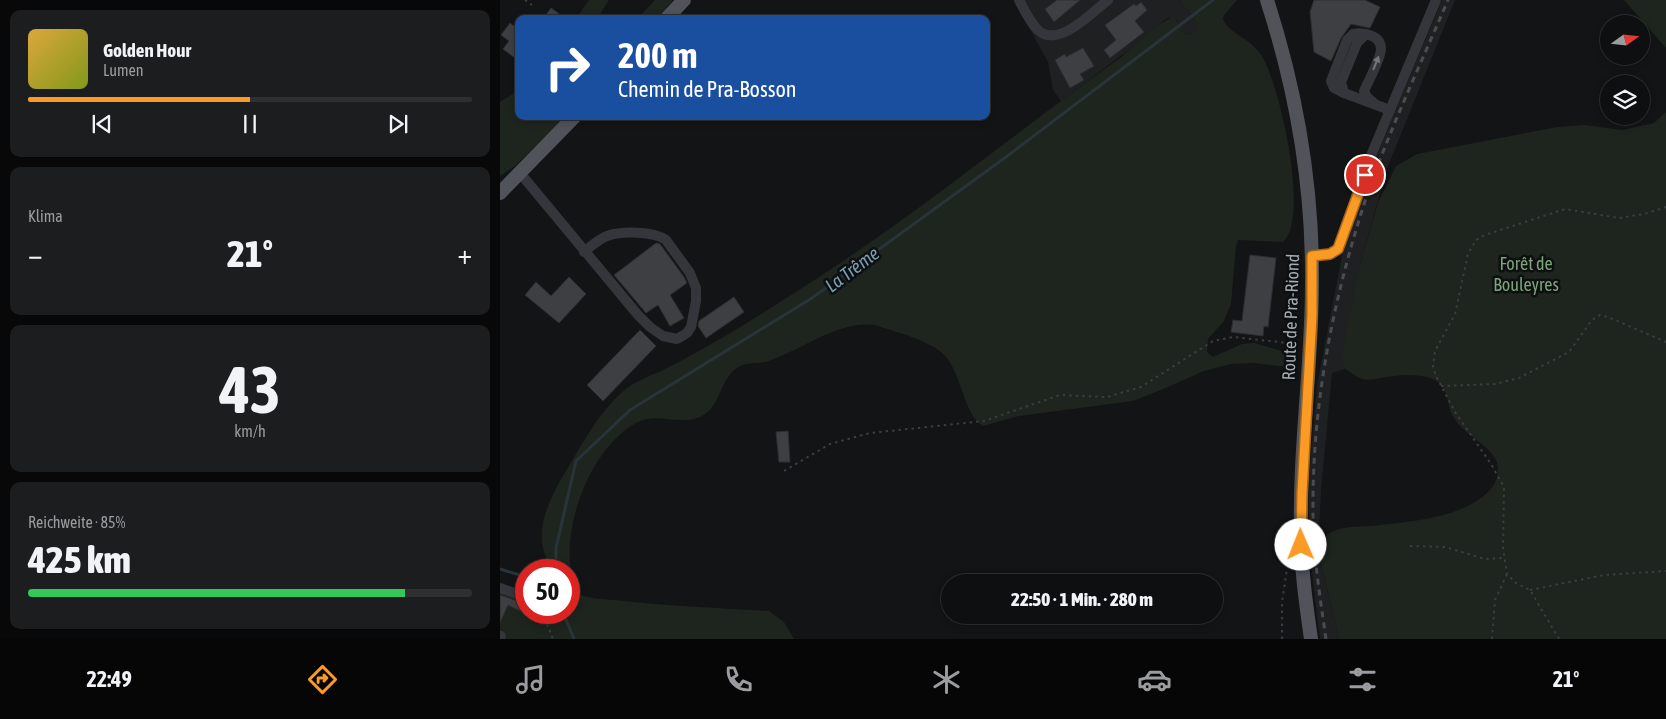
<!DOCTYPE html>
<html lang="de">
<meta charset="utf-8">
<style>
body{margin:0;font-family:"Asap Condensed",sans-serif;background:#1c1d1e;color:#f1f3f6;height:100vh;display:flex;flex-direction:column;font-size:19px;white-space:nowrap}
*{box-sizing:border-box;margin:0}
p{font-size:16px;color:#9b9c9f}
.icon{flex:none;width:28px;height:28px;fill:none;stroke:currentColor;stroke-width:2;stroke-linecap:round;stroke-linejoin:round}
.map{position:relative;flex:1;overflow:hidden}
.drawer{display:flex;flex-direction:column;gap:10px;padding:10px;background:#080809;width:500px}
.drawer>*{flex:none}
.hud{position:absolute;left:15px;top:15px;width:475px;height:105px;border-radius:10px;box-shadow:0 2px 8px #0003,0 0 0 1px #2e2f30;background:#1a4fa0;color:#fff;overflow:hidden}
.needle{width:32px;rotate:75deg}
.fabs{position:absolute;left:1100px;top:15px;display:grid;gap:10px}
.fabs a{display:grid;place-items:center;width:50px;height:50px;border-radius:50%;background:#0e0f10;box-shadow:0 2px 8px #0003,0 0 0 1px #2e2f30;font-size:25px}
.speed{position:absolute;left:15px;top:559px;display:flex;gap:10px;font-size:25px;font-weight:700;text-align:center}
.speed>*{display:grid;place-content:center;width:65px;height:65px;border-radius:50%;background:#0e0f10;box-shadow:0 2px 8px #0003,0 0 0 1px #2e2f30;line-height:1}
.speed .limit{border:8px solid #d22;background:#fff;color:#111}
.pin{position:absolute;display:grid;place-items:center;width:42px;height:42px;color:#fff;margin:-21px;border:2px solid #fff;border-radius:50%;box-shadow:0 1px 5px #0007}
.me{position:absolute;width:55px;margin:-28px;rotate:359deg;stroke-linejoin:round;filter:drop-shadow(0 0 4px #0008)}
.turn{display:flex;align-items:center;gap:18px;height:105px;padding:0 20px;font-size:22px}
.turn .icon{width:65px;height:65px;stroke-width:2.5}
.turn b{display:block;font-size:35px;line-height:42px}
.big{font-size:38px;font-weight:800;line-height:1.1}
.drawer .card{flex:1;display:flex;flex-direction:column;justify-content:center;gap:8px;min-width:0;padding:0 18px;border-radius:10px;background:#1c1d1e}
.drawer .dial{align-items:center;gap:0}
.dial b{font-size:65px;line-height:1}
.song{display:flex;align-items:center;gap:15px}
.cover{width:60px;height:60px;border-radius:8px;background:linear-gradient(135deg,hsl(40 70% 55%),hsl(70 70% 35%))}
.played{height:5px;border-radius:2px;background:linear-gradient(90deg,#fb9b26 50%,#2e2f30 50%)}
.keys{display:flex;justify-content:space-around;direction:ltr}
.heat{display:flex;justify-content:space-between;align-items:center;font-size:28px;direction:ltr}
.charge{height:8px;border-radius:4px;background:linear-gradient(90deg,#34c759 85%,#2e2f30 0)}
.trip{position:absolute;left:441px;top:574px;width:282px;height:50px;border-radius:25px;background:#0e0f10;box-shadow:0 2px 8px #0003,0 0 0 1px #2e2f30;font-weight:800;line-height:50px;text-align:center}
.dock{display:flex;height:80px;justify-content:space-around;align-items:center;background:#060606;color:#9b9c9f}
.dock .icon{width:35px;height:35px}
.dock .active{color:#fb9b26}
.dock b{font-size:22px;color:#f1f3f6}
main{display:flex;flex:1;min-height:0}
.map>svg:first-child{display:block}
.built{fill:#1f2022}
.green{fill:#1d251e}
.lines{fill:none;stroke-linecap:round;stroke-linejoin:round}
.stream{stroke:#29343a;stroke-width:3}
.building{fill:#3d3f42;stroke:#2d2e31}
.path{stroke:#3a3d42;stroke-width:2;stroke-dasharray:2.5 4;stroke-linecap:butt}
.minor{stroke:#34363b;stroke-width:10}
.major{stroke:#50535a;stroke-width:14}
.rail{stroke:#494c52;stroke-width:3;stroke-dasharray:6 5;stroke-linecap:butt}
.oneway{fill:#72777f}
.route-casing{stroke:#a36519;stroke-width:12}
.route{stroke:#fb9b26;stroke-width:9}
.labels{text-anchor:middle;stroke-width:5;stroke-linejoin:round;paint-order:stroke}
.park-label{font-size:18px;fill:#7ca37a;stroke:#0e0f10}
.street-label{font-size:18px;fill:#a4acb6;stroke:#0e0f10}
.water-label{font-size:19px;font-style:italic;fill:#799fb3;stroke:#0e0f10}
</style>
<main>
<section class="drawer">
<div class="card">
<div class="song"><i class="cover"></i><div><b>Golden Hour</b><p>Lumen</p></div></div>
<div class="played"></div>
<div class="keys"><svg class="icon" aria-label="previous" viewBox="0 0 24 24"><path d="M18 5L8 12l10 7zM5 5v14"/></svg><svg class="icon" aria-label="pause" viewBox="0 0 24 24"><path d="M8 5v14M16 5v14"/></svg><svg class="icon" aria-label="next" viewBox="0 0 24 24"><path d="M6 5l10 7-10 7zM19 5v14"/></svg></div>
</div>
<div class="card"><p>Klima</p>
<div class="heat"><a>−</a><b class="big">21°</b><a>+</a></div>
</div>
<div class="card dial"><b>43</b><p>km/h</p></div>
<div class="card"><p>Reichweite · 85%</p><b class="big">425 km</b><div class="charge"></div></div>
</section>
<div class="map">
<svg width="1166" height="639" viewBox="0 0 1166 639">
<rect width="100%" height="100%" fill="#131415"/>
<g class="built">
<path d="M514 0H679L696 21 697 29 693 33 687 35 683 33 677 20 668 18 663 21 655 30 561 101 553 90 548 62Z"/>
<path d="M942 0H955L886 171 859 269 843 367 845 369 832 373 821 490 819 530V538L822 543 819 556 839 639H820L809 547 808 489 817 385 842 256 874 162Z"/>
</g>
<g class="green">
<path d="M89 0H109L97 19H76Z"/>
<path d="M155 0H173L156 19H137Z"/>
<path d="M679 0H737L724 15 723 19C728 33 753 39 763 58 780 87 810 218 783 242L738 240 736 246 731 304 724 321 708 339 707 352 713 357 742 344 755 343 794 355 796 361 787 367 754 363 731 364 704 371 661 390 633 401 519 416 483 426C463 414 462 374 445 356 431 340 395 332 375 325 339 320 303 349 269 361 258 365 247 361 237 368 220 379 221 406 202 416 180 427 157 411 136 423 91 448 63 523 71 571 72 578 72 589 78 593 86 599 104 599 115 600 166 606 218 608 269 611L284 622 294 639H0V584L26 595V612H69V570H54C25 535 54 491 73 459 87 435 100 413 120 394 136 379 155 375 173 365 219 341 262 314 305 286 415 216 514 133 620 58 630 49 664 19 673 17 680 21 679 31 687 35L693 33 697 29 696 21Z"/>
<path d="M1124 0H1166V48Z"/>
<path d="M19 90V116H66L15 166 0 176V102Z"/>
<path d="M1166 112V639H839L819 555C820 547 822 537 830 533 841 526 858 527 871 526 908 522 970 518 993 486 998 479 999 468 996 460 987 443 964 435 954 418 944 402 952 386 930 378 915 373 896 375 881 378 875 379 869 381 862 379 856 377 849 371 843 367V348L859 269 878 202 896 166 917 154 1057 127 1085 125 1122 130 1154 123Z"/>
</g>
<g class="lines">
<g class="stream">
<path d="M0 569 26 577"/>
<path d="M56 570V548L76 461 130 410 312 298 506 157 713 0"/>
<path d="M63 612 74 639"/>
</g>
</g>
<g class="building">
<path d="M557 0H580L554 22 545 9Z"/>
<path d="M814 0H865L880 7 870 28 851 24 841 38 831 61 814 52 810 12Z"/>
<path d="M641 2 647 10 635 21 644 32 610 58 604 50 616 40 605 25 634 4 636 6Z"/>
<path d="M51 8 58 13 64 19H43Z"/>
<path d="M10 23 19 30V61L3 49 9 41 1 35Z"/>
<path d="M583 48 594 66 580 74 584 80 570 88 555 60 565 54 566 57Z"/>
<path d="M156 243 160 244 184 277 187 283 170 295 184 318 170 326 158 305 146 313 114 275Z"/>
<path d="M750 255 776 258 768 327 764 326 763 336 731 332 733 320 742 321Z"/>
<path d="M69 277 86 294 59 323 25 295 36 282 51 296Z"/>
<path d="M234 297 244 312 206 338 198 326 199 321Z"/>
<path d="M140 330 156 346 103 401 87 385Z"/>
<path d="M288 431 290 462H279L276 432Z"/>
<path d="M0 595 26 604V614L8 605 0 623Z"/>
</g>
<g class="lines">
<g class="path">
<path d="M25 0 32 5"/>
<path d="M941 386 995 384 1019 378 1069 352 1092 320 1100 315 1108 317 1166 342"/>
<path d="M284 471 330 444 370 433 484 421 560 395 607 397 641 387 713 341 733 337 788 343"/>
<path d="M910 546 945 547 985 559 1003 558"/>
<path d="M1030 590 1104 575 1166 571"/>
<path d="M42 612 53 639"/>
<path d="M782 639V602L787 569 790 565"/>
<path d="M992 639 995 600 1007 574"/>
<path d="M1059 639 1030 590 1016 583 1007 574 1003 549 1004 487 991 464 955 412 936 376 933 366 935 351 955 314 968 254 976 240 985 235 1065 209 1119 218 1144 214 1166 207"/>
</g>
<g class="minor">
<path d="M519 0C524 10 530 22 538 30 558 49 591 13 608 0"/>
<path d="M866 34 857 43 841 82 844 93 890 110"/>
<path d="M844 93 834 88 831 81 847 40 853 34C863 32 881 35 881 49 881 58 868 82 864 91L867 97 876 105"/>
<path d="M20 173 138 315 150 327 163 336 177 339 187 333 191 327 196 301V288L190 273 166 240C154 231 121 231 107 236 99 239 91 246 84 252"/>
<path d="M812 256 833 253 840 246 870 158 936 0"/>
<path d="M0 588 26 597"/>
<path d="M0 636H1"/>
</g>
<g class="major">
<path d="M767 0C797 93 813 186 812 283 812 367 799 450 801 533 801 569 806 604 811 639"/>
<path d="M166 19 184 0"/>
<path d="M0 193 75 116"/>
</g>
<path class="rail" d="M826 639C820 597 813 554 813 511 812 403 834 294 868 192 891 127 921 63 948 0"/>
</g>
<defs><path id="oneway-solid" d="M-6-.8H1V-3.2L6.5 0L1 3.2V.8H-6Z" transform="scale(1.25)"/></defs>
<use class="oneway" href="#oneway-solid" transform="translate(876 63) rotate(-68)"/>
<g class="lines">
<g class="route-casing">
<path id="route" d="M801 545 802 493 812 315V256L830 254 838 249 865 175"/>
</g>
<use href="#route" class="route"/>
</g>
<g class="labels">
<g class="park-label">
<text x="1026" y="270">Forêt de<tspan x="1026" dy="21">Bouleyres</tspan></text>
</g>
<g class="street-label">
<text transform="translate(791 317) rotate(-88)" y="6">Route de Pra-Riond</text>
</g>
<g class="water-label">
<text transform="translate(352 269) rotate(-37)" y="7">La Trême</text>
</g>
</g>
</svg>
<div class="fabs">
<a><svg class="needle" viewBox="-14 -14 28 28"><path d="M0-13l5 13h-10z" fill="#e53935"/><path d="M0 13l5-13h-10z" fill="#9b9c9f"/></svg></a>
<a><svg class="icon" aria-label="layers" viewBox="0 0 24 24"><path d="M12 4l9 5-9 5-9-5zM3 14l9 5 9-5"/></svg></a>
</div>
<div class="speed"><div class="limit">50</div></div>
<div class="pin" style="left:865px;top:175px;background:#d93025"><svg class="icon" aria-label="arrive" viewBox="0 0 24 24"><path d="M6 21V4h12l-3 4 3 4H6"/></svg></div>
<svg class="me" style="left:801px;top:545px" viewBox="-20 -20 40 40"><circle r="19" fill="#fff"/><path d="M0-13L10 11 0 6-10 11z" fill="#fb9b26"/></svg>
<div class="trip">22:50 · 1 Min. · 280 m</div>
<div class="hud">
<div class="turn"><svg class="icon" aria-label="right" viewBox="0 0 24 24"><path d="M7 20v-9h11M14 6l5 5-5 5"/></svg><div><b>200 m</b>Chemin de Pra-Bosson</div></div>
</div>
</div>
</main>
<nav class="dock">
<b>22:49</b>
<svg class="icon active" aria-label="directions" viewBox="0 0 24 24"><path d="M12 3l9 9-9 9-9-9zM9 14v-3h6M13 9l2 2-2 2"/></svg>
<svg class="icon" aria-label="music" viewBox="0 0 24 24"><path d="M9 18V5l10-2v13"/><circle cx="6" cy="18" r="3"/><circle cx="16" cy="16" r="3"/></svg>
<svg class="icon" aria-label="phone" viewBox="0 0 24 24"><path d="M5 4h4l2 5-3 2q2 4 5 5l2-3 5 2v4C11 20 4 13 5 4z"/></svg>
<svg class="icon" aria-label="climate" viewBox="0 0 24 24"><path d="M12 3v18M4 7l16 10M4 17L20 7"/></svg>
<svg class="icon" aria-label="car" viewBox="0 0 24 24"><path d="M5 17H2v-5l4-1 3-4h7l3 4 3 1v5h-3M9 17h6M6 11h13"/><circle cx="7" cy="17" r="2"/><circle cx="17" cy="17" r="2"/></svg>
<svg class="icon" aria-label="filters" viewBox="0 0 24 24"><path d="M4 7h16M4 17h16"/><circle cx="9" cy="7" r="2"/><circle cx="15" cy="17" r="2"/></svg>
<b>21°</b>
</nav>
